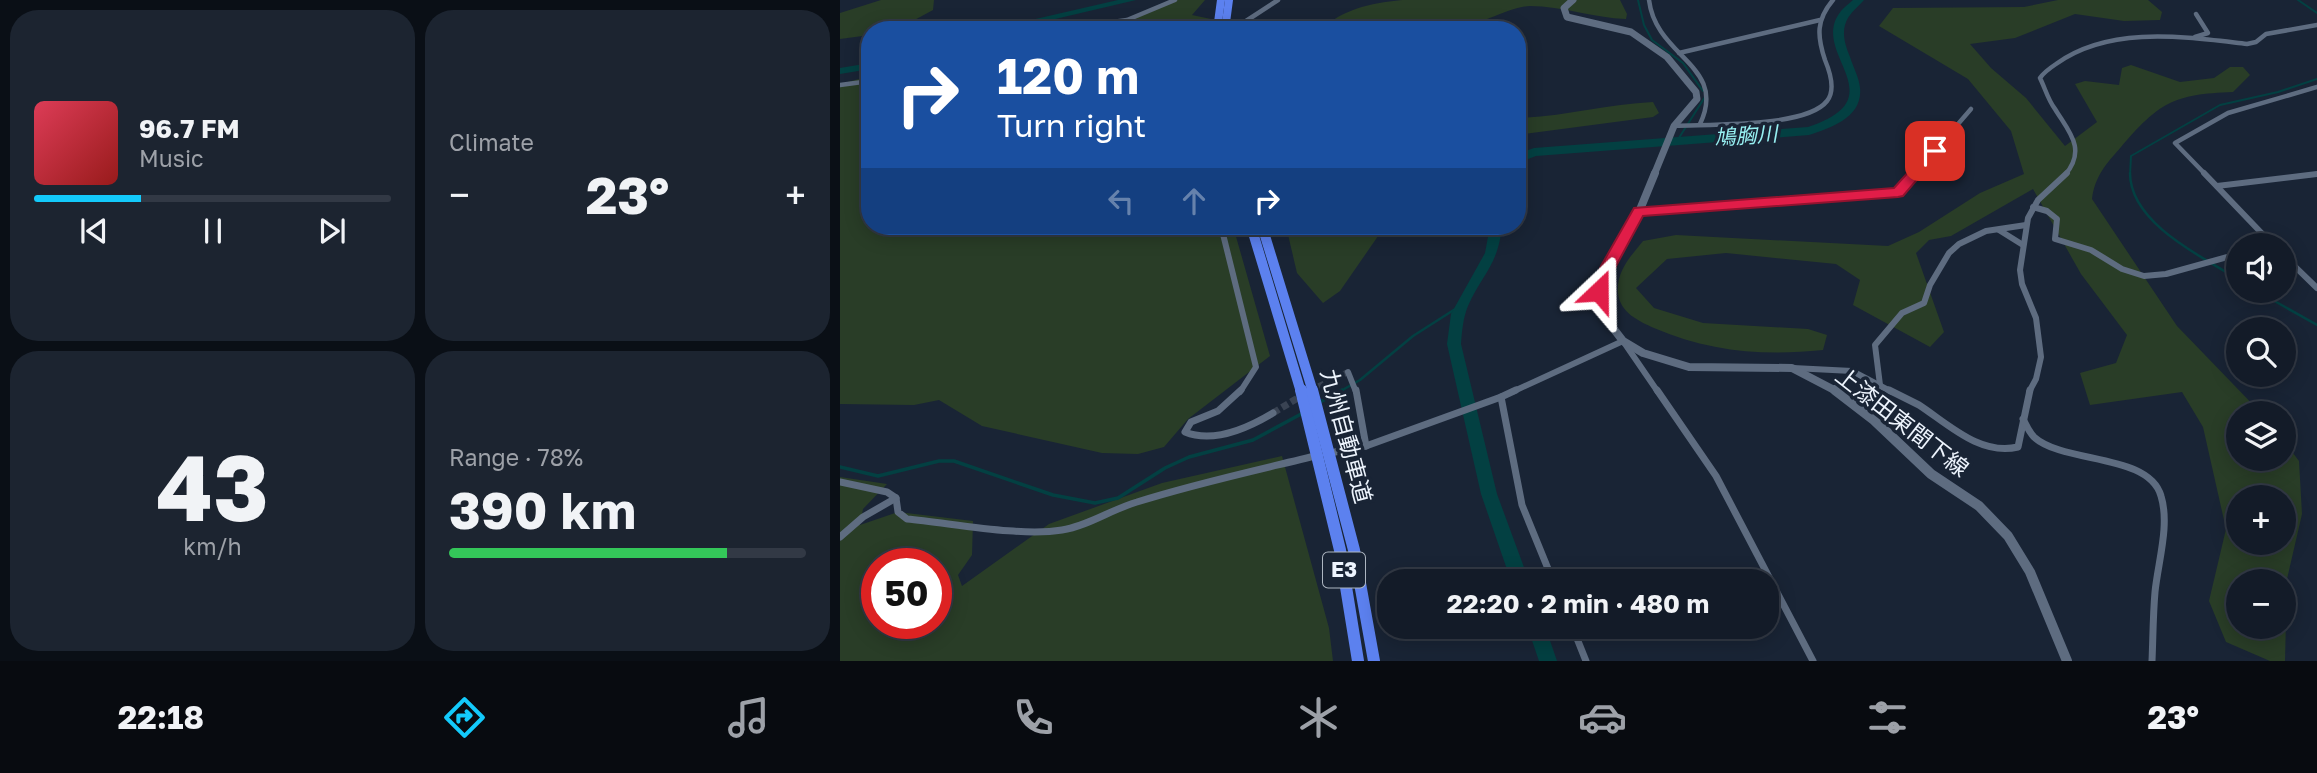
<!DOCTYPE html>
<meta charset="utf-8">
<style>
body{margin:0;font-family:"Golos Text","Noto Sans JP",sans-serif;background:#1c2430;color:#f1f3f6;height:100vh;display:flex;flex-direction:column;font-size:26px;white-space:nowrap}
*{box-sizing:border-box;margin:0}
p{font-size:23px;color:#9da1a8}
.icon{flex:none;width:38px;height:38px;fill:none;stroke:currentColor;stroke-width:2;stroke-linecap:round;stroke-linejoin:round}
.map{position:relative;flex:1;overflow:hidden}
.drawer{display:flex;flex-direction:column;gap:10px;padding:10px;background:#0a0f16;width:840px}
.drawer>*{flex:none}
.guide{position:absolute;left:21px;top:21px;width:665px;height:214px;border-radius:28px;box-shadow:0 4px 18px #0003,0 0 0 2px #323945;background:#1a4fa0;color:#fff;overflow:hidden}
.tools{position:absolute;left:1386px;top:233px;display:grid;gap:14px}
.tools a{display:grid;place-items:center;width:70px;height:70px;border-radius:50%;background:#131b28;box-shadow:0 4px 18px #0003,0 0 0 2px #323945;font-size:35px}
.speed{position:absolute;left:21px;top:548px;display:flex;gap:14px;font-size:35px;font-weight:700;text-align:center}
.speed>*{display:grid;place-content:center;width:91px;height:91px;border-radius:50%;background:#131b28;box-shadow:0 4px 18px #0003,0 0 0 2px #323945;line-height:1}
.speed .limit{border:10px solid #d22;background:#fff;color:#111}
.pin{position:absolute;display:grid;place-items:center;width:60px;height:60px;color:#fff;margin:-30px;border-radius:14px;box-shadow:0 4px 10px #0006}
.me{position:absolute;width:77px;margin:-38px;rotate:23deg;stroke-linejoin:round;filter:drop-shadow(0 0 5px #0008)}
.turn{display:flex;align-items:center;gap:24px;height:147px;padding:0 21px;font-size:32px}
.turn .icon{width:91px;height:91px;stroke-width:2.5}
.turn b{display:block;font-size:49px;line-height:60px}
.lanes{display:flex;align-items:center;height:66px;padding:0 21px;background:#0003;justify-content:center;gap:35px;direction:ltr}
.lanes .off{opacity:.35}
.big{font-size:52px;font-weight:700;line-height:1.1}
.drawer .widget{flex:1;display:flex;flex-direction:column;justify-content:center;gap:10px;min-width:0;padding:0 24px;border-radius:28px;background:#1c2430}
.drawer .dial{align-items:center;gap:0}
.dial b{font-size:91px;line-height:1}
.song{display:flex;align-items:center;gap:21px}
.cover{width:84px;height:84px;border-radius:10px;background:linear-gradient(135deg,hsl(350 70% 55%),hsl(0 70% 35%))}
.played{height:7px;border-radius:4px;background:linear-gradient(90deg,#13cafb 30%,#323945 30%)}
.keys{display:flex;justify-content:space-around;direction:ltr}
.heat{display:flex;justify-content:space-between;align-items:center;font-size:38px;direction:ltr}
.charge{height:10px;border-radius:5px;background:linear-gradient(90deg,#34c759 78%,#323945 0)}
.drawer .tiles{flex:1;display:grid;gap:10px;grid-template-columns:repeat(2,1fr)}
.trip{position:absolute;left:537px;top:569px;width:402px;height:70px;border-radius:28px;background:#131b28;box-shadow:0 4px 18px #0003,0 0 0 2px #323945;font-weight:700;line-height:70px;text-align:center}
.dock{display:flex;height:112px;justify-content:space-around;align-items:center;background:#080b10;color:#9da1a8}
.dock .icon{width:49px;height:49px}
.dock .on{color:#13cafb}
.dock b{font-size:32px;color:#f1f3f6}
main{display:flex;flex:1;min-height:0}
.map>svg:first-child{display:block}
.green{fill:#293d27;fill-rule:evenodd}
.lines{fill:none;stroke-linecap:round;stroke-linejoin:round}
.stream-far2{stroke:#034042;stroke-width:2}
.stream-far1{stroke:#034042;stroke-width:2.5}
.stream{stroke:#034042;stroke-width:3.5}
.river{fill:#034042;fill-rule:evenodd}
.minor-tunnel-far1{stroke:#394353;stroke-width:6;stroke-dasharray:6 2.5;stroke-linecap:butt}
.minor-tunnel{stroke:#394353;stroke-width:7;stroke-dasharray:7 3.5;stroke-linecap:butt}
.minor-far2{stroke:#5e6c80;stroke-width:4.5}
.minor-far1{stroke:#5e6c80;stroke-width:6}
.minor{stroke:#5e6c80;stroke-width:7}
.secondary-far2{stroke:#5e6c80;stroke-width:7}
.secondary-far1{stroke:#5e6c80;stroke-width:8}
.secondary{stroke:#5e6c80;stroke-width:10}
.motorway-far2{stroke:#5c81ef;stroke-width:8}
.motorway-far1{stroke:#5c81ef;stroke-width:10}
.motorway{stroke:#5c81ef;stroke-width:12}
.route{fill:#e11d48;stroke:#92132f;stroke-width:2}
.labels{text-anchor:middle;stroke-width:7;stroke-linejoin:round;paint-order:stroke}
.far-water-label{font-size:21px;font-style:italic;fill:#97f0f2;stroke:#192435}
.shield{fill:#192435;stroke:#adb6c1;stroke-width:2}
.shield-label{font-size:21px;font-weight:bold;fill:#edf4fd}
.street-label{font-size:23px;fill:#edf4fd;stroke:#192435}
</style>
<main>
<section class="drawer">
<div class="tiles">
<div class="widget">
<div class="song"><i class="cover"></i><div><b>96.7 FM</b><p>Music</p></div></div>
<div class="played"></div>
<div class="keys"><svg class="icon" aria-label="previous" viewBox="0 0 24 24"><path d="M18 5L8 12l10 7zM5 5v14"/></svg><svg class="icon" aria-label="pause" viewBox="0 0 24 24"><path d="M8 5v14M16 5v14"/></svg><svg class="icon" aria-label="next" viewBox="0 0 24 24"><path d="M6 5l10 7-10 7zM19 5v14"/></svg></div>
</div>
<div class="widget"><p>Climate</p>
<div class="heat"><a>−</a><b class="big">23°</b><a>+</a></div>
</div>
<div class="widget dial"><b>43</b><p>km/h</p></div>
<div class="widget"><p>Range · 78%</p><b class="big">390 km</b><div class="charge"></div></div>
</div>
</section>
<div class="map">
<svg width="1477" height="661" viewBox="0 0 1477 661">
<rect width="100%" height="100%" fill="#192435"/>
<g class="green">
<path d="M41 0H94L93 10 56 30H30V35L0 39V13Z"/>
<path d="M331 0H365L352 15 371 19 369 30H238L309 13Z"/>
<path d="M562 0H780L787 14 786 19C754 18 722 6 690 6 668 7 637 27 612 30H479C507 8 527 4 562 0Z"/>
<path d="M1218 0H1308L1322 12 1320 20 1284 21 1235 14 1175 38 1130 44 1151 68 1186 98 1225 146 1257 122 1235 84 1245 81 1279 85 1282 68 1291 65 1340 82 1374 78 1390 67H1403L1410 75 1393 92C1333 94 1319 103 1281 147 1266 164 1255 176 1252 199L1337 326 1421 413H1398V458H1444V441L1459 461 1462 514 1447 579 1445 661H1430L1386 642 1369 601 1386 529 1363 427 1342 392 1250 405 1240 373 1276 363 1287 335 1241 274 1193 189 1111 236 1089 240 1076 253 1104 332 1090 347 1013 305 1020 280 996 264 886 253 827 259 796 288 814 308 863 323 968 329 987 335 983 350C924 356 869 352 814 328 799 321 780 313 778 293 776 271 791 256 803 241L836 235 1048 246 1079 232 1140 193 1184 174 1171 131 1128 79 1039 26 1053 8 1184 7ZM1398 497H1444V542H1398ZM1398 581H1444V626H1398Z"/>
<path d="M30 76V226H393L430 356 348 419 324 447 298 454 262 453 142 426 99 400 74 405 0 404V84Z"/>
<path d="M813 102 819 113 813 117 677 135V118C723 117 767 104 813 102Z"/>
<path d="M446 226H545L500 291 483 303 457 273Z"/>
<path d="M442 456 489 628 493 661H0V477L47 484 23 509 20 525 58 512 133 521 132 555 118 575 122 586 209 524 322 483ZM37 564H96V623H37Z"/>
</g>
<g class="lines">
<g class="stream-far2">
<path d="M798 0 804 25 812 40 843 63 863 91"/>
<path d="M1458 0 1477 13"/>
<path d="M837 141 865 97"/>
<path d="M1290 175 1291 156 1380 105 1438 92 1477 79"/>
</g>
<g class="stream-far1">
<path d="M1290 173C1290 223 1362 257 1398 279"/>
<path d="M1415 290 1477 325"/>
<path d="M499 392 520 380 573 336 620 306"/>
</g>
<g class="stream">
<path d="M480 402 502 390"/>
<path d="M0 467 38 476 99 461H114L213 495 255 503 278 498 325 468 349 457 413 440 463 413"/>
</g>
<g class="river">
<path d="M278 0H296L168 30H148Z"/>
<path d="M1013 0H1024C1016 9 1008 14 1005 25 1002 36 1006 47 1010 57 1013 67 1019 77 1020 88 1023 117 991 128 969 135L696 156 677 163V154L694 148 968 127C1059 97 967 53 1001 11 1004 7 1009 4 1013 0Z"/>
<path d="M30 63V69L0 74V68Z"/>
<path d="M650 226H662C658 266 642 274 628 306 623 318 622 331 621 344L657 494 689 581H671L641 494 607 344 611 314 645 253Z"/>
<path d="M687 626H705L717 661H699Z"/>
</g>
<path class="minor-tunnel-far1" d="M471 390 508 372"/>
<path class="minor-tunnel" d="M433 413 461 396"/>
<g class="minor-far2">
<path d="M809 0C816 58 888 65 860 124"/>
<path d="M214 30 287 20 335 0"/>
<path d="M350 30 406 21 438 0"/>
<path d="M1355 37 1368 33 1356 14"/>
<path d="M839 53 980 20"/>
<path d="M0 85 30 81"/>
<path d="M834 126C868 124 966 128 987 101 996 90 990 72 985 60 977 36 976 20 993 0"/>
<path d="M1074 175 1131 109"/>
<path d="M1225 175C1247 149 1229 132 1215 109 1208 100 1205 88 1200 78 1204 72 1210 68 1216 64 1270 25 1345 37 1407 44L1416 42 1426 34 1477 25"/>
<path d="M1366 175 1335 143 1388 113 1477 87"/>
<path d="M1469 175 1477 174"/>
</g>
<g class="minor-far1">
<path d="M1364 173 1433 245"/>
<path d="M1377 186 1477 174"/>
<path d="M1193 207 1207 211 1217 219 1215 239 1251 250 1282 269 1304 276 1326 274 1398 254"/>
<path d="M799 212 1058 193 1075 173"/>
<path d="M381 226 416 367 400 392"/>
<path d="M1159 230 1183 245"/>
<path d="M1444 256 1477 288"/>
<path d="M953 368 1012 371 1052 392"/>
<path d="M508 372 516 392"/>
<path d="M1040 385 1035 345 1062 313 1084 303 1090 285 1109 253 1119 244 1146 231 1186 225"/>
<path d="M672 392 783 341 818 392"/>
<path d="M1189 392 1196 379 1201 357 1196 318 1182 284 1180 270 1188 218 1198 200 1227 173"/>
</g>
<g class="minor">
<path d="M401 390 378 411 351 422 345 432C374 444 408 428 433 413"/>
<path d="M516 390 526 446"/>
<path d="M676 390 661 397 682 505 713 581"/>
<path d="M817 390 876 476 973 661"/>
<path d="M1049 390C1059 395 1069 400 1079 405 1108 424 1140 456 1178 447L1190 390"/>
<path d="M1183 419C1186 425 1189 432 1194 437 1224 464 1309 453 1321 496 1330 525 1318 562 1315 592 1313 615 1313 638 1312 661"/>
<path d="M490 453 526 446 661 397"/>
<path d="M0 482 47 492 56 498 58 512 67 519C111 523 180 537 222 530 248 526 272 509 297 502 357 483 418 470 479 455"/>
<path d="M0 537 23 517 56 498"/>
<path d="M732 626 746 661"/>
</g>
<path class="secondary-far2" d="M733 0 724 8 727 17 791 32 827 57 856 92 857 99 834 126 814 175"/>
<path class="secondary-far1" d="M815 173 799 212 761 282 760 301 773 328 783 341 803 353 849 367 952 368 998 392"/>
<path class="secondary" d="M995 390 1034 420 1091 474 1139 506 1168 536 1190 572 1227 661"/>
<g class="motorway-far2">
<path d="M377 30 381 0"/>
<path d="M385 30 389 0"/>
</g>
<g class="motorway-far1">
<path d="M411 226 461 392"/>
<path d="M422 226 473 392"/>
</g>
<g class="motorway">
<path d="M461 390 500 550 518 661"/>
<path d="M472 390 514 550 534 661"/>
</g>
</g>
<path class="route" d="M1095 147 1099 148V154L1063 196 1058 197 803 216 776 266 765 295 759 297 751 291 761 266 794 208 1054 188 1090 148Z"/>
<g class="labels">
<g class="far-water-label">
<text transform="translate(906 136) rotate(-4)" y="7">鳩胸川</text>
</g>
<rect class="shield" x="483" y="552.5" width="42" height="35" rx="5"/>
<g class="shield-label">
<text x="504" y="577">E3</text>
</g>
<g class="street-label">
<text transform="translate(1062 422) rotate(38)" y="8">上漆田東間下線</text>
<text transform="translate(506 436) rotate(75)" y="8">九州自動車道</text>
</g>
</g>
</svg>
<div class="tools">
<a><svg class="icon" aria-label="sound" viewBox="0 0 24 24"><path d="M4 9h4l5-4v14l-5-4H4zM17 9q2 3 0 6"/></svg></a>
<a><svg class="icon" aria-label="search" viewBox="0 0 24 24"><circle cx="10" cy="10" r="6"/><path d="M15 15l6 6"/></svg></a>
<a><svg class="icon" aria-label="layers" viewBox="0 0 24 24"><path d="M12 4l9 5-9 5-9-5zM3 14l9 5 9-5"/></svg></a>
<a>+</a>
<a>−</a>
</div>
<div class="speed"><div class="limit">50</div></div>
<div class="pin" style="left:1095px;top:151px;background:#d93025"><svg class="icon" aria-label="arrive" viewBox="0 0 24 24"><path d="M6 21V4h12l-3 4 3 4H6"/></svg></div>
<svg class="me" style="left:759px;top:291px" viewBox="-20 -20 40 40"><path d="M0-17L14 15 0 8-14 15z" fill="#e11d48" stroke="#fff" stroke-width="4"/></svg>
<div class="trip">22:20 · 2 min · 480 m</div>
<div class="guide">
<div class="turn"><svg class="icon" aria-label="right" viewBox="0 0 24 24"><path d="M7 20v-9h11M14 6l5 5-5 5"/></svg><div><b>120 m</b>Turn right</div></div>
<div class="lanes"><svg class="icon off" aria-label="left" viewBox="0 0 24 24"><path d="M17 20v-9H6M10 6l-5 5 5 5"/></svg><svg class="icon off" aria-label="ahead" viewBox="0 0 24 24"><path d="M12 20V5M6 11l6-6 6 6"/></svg><svg class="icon" aria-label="right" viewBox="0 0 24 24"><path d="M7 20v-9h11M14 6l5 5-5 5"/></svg></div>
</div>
</div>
</main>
<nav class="dock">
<b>22:18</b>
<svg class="icon on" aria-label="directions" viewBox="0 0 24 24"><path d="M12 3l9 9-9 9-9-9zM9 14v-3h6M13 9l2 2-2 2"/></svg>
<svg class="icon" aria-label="music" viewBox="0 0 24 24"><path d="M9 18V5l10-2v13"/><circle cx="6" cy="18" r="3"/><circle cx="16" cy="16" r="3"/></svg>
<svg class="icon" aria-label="phone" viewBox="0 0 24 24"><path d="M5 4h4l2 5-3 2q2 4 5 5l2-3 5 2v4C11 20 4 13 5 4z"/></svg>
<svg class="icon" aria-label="climate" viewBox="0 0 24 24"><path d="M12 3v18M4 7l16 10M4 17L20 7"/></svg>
<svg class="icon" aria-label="car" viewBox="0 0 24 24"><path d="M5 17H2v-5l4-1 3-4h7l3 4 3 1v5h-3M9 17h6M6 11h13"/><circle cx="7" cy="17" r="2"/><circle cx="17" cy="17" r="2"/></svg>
<svg class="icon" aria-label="filters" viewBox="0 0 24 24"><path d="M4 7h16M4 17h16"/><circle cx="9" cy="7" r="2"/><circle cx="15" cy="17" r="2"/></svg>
<b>23°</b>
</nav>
